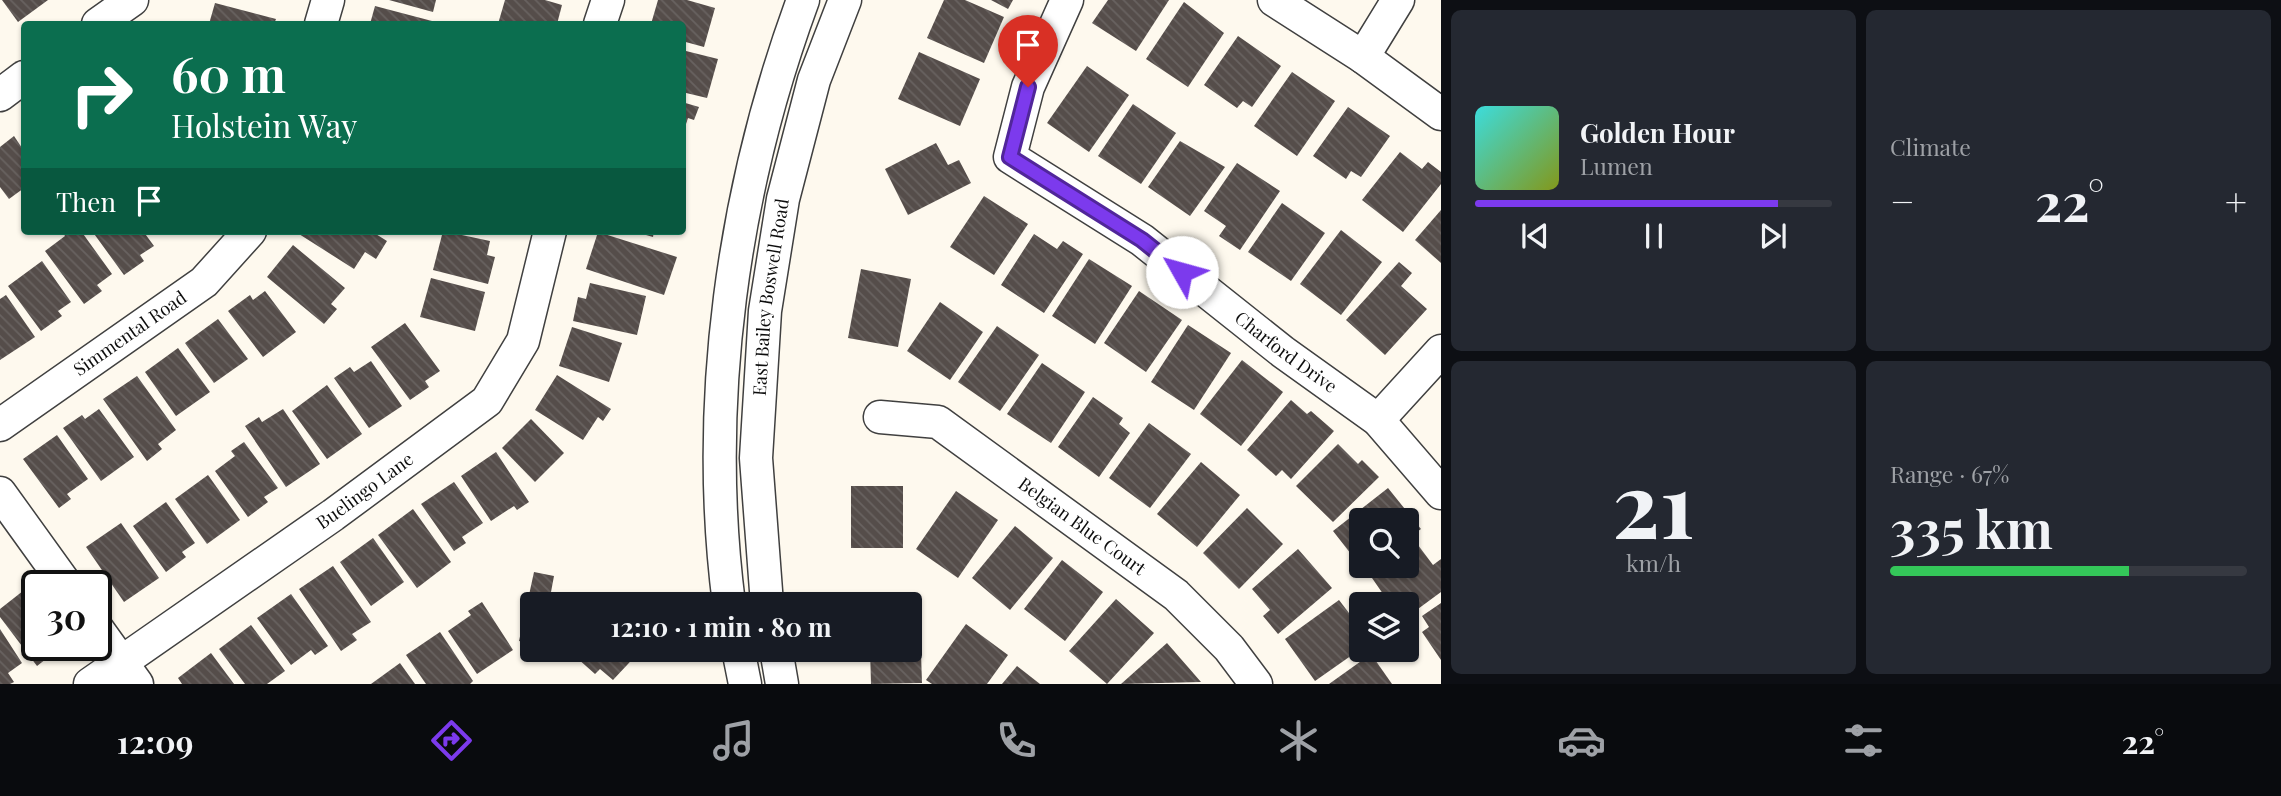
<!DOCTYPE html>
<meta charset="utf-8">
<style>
body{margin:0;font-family:"Playfair Display",serif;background:#242831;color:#f1f3f6;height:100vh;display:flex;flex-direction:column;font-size:26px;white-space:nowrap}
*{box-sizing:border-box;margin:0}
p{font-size:23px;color:#9ea1a6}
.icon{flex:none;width:38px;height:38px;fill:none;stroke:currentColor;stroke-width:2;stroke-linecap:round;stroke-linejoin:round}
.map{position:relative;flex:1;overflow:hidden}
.drawer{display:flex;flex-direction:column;gap:10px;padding:10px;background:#0d0f14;width:840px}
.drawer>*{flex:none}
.guide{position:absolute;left:21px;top:21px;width:665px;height:214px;border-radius:7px;box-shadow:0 2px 5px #0004;background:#0b6e4f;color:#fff;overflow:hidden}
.buttons{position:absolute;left:1349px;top:508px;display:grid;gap:14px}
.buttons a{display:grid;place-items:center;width:70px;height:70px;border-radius:7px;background:#171b24;box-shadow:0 2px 5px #0004;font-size:35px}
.speed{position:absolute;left:21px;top:570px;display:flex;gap:14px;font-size:35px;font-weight:700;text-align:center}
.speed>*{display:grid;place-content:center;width:91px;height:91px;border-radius:50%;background:#171b24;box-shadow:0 2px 5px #0004;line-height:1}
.speed .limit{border:4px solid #111;border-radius:10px;background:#fff;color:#111}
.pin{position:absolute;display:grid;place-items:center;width:60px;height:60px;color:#fff;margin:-72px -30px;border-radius:50% 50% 50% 0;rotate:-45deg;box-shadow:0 0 7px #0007}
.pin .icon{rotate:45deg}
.me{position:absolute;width:77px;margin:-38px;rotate:308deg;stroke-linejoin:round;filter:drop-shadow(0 0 5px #0008)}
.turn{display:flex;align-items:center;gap:24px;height:147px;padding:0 35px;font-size:32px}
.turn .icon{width:91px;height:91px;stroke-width:2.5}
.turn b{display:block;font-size:49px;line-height:60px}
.then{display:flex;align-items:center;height:66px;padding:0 35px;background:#0003;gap:14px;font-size:26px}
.big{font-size:52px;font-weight:700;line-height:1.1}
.drawer .card{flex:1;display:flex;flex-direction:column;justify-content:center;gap:10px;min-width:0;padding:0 24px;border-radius:10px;background:#242831}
.drawer .dial{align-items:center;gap:0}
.dial b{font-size:91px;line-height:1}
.song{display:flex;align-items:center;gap:21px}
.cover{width:84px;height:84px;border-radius:10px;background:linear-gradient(135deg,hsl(180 70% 55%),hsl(70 70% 35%))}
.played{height:7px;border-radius:4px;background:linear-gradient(90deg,#7c3aed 85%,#363941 85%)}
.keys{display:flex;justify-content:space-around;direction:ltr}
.heat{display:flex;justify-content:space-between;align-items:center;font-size:38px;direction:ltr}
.charge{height:10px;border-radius:5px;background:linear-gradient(90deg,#34c759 67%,#363941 0)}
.drawer .tiles{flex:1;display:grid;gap:10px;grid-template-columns:repeat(2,1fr)}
.trip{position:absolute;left:520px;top:592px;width:402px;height:70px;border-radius:7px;background:#171b24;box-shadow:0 2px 5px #0004;font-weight:700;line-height:70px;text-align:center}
.tabs{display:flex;height:112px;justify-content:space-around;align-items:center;background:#090b0e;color:#9ea1a6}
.tabs .icon{width:49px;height:49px}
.tabs .on{color:#7c3aed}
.tabs b{font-size:32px;color:#f1f3f6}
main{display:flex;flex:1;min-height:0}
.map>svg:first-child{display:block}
.building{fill:url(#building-back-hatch)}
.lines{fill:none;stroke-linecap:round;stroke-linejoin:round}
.minor-casing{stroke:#404040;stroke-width:35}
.minor{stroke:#fff;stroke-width:32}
.route-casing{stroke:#51269a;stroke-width:18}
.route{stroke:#7c3aed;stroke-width:12}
.labels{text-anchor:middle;stroke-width:7;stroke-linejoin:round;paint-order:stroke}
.street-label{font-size:18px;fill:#0d0d0d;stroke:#fff}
</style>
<main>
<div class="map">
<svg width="1441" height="684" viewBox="0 0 1441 684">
<defs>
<pattern id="building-back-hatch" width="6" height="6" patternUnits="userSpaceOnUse" patternTransform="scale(1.75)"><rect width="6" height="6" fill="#554d4a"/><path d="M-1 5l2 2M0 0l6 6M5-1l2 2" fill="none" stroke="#686260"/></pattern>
</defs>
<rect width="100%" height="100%" fill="#fef9ee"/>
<g class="building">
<path d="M2 0H48L18 22Z"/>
<path d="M389 0H436L433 12Z"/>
<path d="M505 0H545L562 5 557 24H498Z"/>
<path d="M658 0H687L715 8 704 47 682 41V24H651Z"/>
<path d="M944 0H965L1004 17 984 63 927 38Z"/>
<path d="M991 0H1013L1008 9Z"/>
<path d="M1108 0H1169L1136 51 1092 23Z"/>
<path d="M1184 2 1224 33 1188 87 1146 59Z"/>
<path d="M215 3 276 19 274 24H209Z"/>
<path d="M375 6 432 21 431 24H370Z"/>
<path d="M1238 36 1281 66 1252 107 1243 101 1237 108 1204 85Z"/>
<path d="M682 50 718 59 707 98 682 92Z"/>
<path d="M919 52 980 79 960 126 898 99Z"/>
<path d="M1087 66 1129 95 1089 152 1047 123Z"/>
<path d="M1292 72 1335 101 1297 156 1254 126Z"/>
<path d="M682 102 699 107 694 120 688 118 683 133Z"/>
<path d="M1133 104 1176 133 1141 184 1098 156Z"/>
<path d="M1348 107 1390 136 1361 177 1351 171 1346 179 1313 156Z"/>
<path d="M14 136 24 151V188L9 199 0 187V147Z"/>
<path d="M1180 141 1225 167 1190 216 1148 187Z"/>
<path d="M936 143 948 165 959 160 971 183 908 215 885 169Z"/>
<path d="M1400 152 1422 169 1428 162 1441 172V184L1403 232 1362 200Z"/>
<path d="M1237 163 1280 191 1240 250 1219 236 1226 226 1204 211Z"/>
<path d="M984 196 1028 224 994 275 950 247Z"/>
<path d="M1282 203 1325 233 1291 281 1248 252Z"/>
<path d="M1441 210V263L1415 240Z"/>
<path d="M1341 230 1382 262 1341 315 1300 284Z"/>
<path d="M62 231H81L112 274 97 285 102 291 84 304 45 251 65 236Z"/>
<path d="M92 231H143L154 246 140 255 144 261 124 275Z"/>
<path d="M301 231H371L387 241 376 259 365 252 354 269 299 234Z"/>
<path d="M443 231 490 241 487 255 495 257 488 284 433 270Z"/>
<path d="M632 231H654L653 237Z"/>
<path d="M598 232 677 257 664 295 586 269Z"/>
<path d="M1034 234 1057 249 1063 241 1083 254 1044 313 1001 285Z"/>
<path d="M293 245 345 288 331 304 337 309 324 324 267 277Z"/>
<path d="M1089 259 1132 286 1095 344 1052 316Z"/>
<path d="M42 261 71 302 58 311 62 316 41 331 8 286Z"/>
<path d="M1399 262 1412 273 1401 286 1427 309 1385 355 1346 320Z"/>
<path d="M861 269 911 279 898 347 848 338Z"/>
<path d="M431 278 485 292 475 331 420 317Z"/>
<path d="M590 283 646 296 637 335 573 321 578 297 586 299Z"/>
<path d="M265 291 296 332 263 357 228 311 250 295 253 300Z"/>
<path d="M1139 291 1182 320 1146 372 1104 343Z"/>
<path d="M6 295 35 337 0 360V299Z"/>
<path d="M940 302 983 332 950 380 907 351Z"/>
<path d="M218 319 248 359 214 383 185 343Z"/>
<path d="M405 323 440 371 425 381 429 387 410 400 371 347Z"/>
<path d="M1188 325 1231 353 1194 410 1151 382Z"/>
<path d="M997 326 1039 355 1000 411 958 382Z"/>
<path d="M572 327 622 343 609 382 559 366Z"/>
<path d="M178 348 210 392 176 416 145 372Z"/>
<path d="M1242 360 1283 392 1241 446 1200 414Z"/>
<path d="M371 361 402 406 369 428 334 378 350 367 354 372Z"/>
<path d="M1042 363 1085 392 1051 443 1007 414Z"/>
<path d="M557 375 611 409 603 421 598 417 583 440 535 410Z"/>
<path d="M137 376 176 430 158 444 162 449 147 461 103 399Z"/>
<path d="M327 385 362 434 327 459 292 411Z"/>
<path d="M1093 397 1123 418 1119 424 1130 433 1099 477 1058 447Z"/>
<path d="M1291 400 1307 414 1311 411 1334 431 1291 479 1282 470 1276 476 1247 450Z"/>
<path d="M99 409 134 457 101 481 63 428 82 415 85 419Z"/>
<path d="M283 409 320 464 286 487 245 426 259 417 262 422Z"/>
<path d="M531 419 564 453 535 482 502 448Z"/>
<path d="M1149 423 1191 454 1150 508 1109 478Z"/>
<path d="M57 435 88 479 67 494 71 499 59 508 23 459Z"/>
<path d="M244 442 278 488 264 497 268 502 248 517 215 471 235 456 231 451Z"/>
<path d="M1338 444 1358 464 1362 460 1379 477 1333 522 1296 486Z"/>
<path d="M496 452 529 502 517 510 514 506 491 521 461 476Z"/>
<path d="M1201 462 1240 495 1197 547 1157 514Z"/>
<path d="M208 475 240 520 207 544 175 499Z"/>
<path d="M454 482 483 523 462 537 466 543 454 551 421 504Z"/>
<rect x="851" y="486" width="52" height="62"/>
<path d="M1388 488 1421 529 1407 539V520H1362V565H1374L1365 572 1333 531Z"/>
<path d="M956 491 998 520 958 578 916 549Z"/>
<path d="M166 502 195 543 182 552 186 557 166 572 133 526Z"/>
<path d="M1247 508 1283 544 1239 589 1203 553Z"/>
<path d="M413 509 451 562 417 588 378 535Z"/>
<path d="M121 523 159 578 124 602 86 547Z"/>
<path d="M1015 526 1053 558 1010 610 972 578Z"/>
<path d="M373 538 404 582 371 606 340 562Z"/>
<path d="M1418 545 1433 565 1441 559V592L1407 617V604H1390L1372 578 1390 565H1407V553Z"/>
<path d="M1298 549 1332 588 1278 634 1263 616 1270 610 1252 589Z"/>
<path d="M1062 560 1103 592 1065 641 1024 609Z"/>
<path d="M333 566 371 622 352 634 357 640 341 651 299 589Z"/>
<path d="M534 572 554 576 551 592 571 596 569 604H532V644L519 641Z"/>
<path d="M28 587 37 597V646H50L55 652 37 666 0 617V609Z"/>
<path d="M291 594 328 646 315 655 311 650 291 665 257 618Z"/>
<path d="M1116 599 1154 633 1107 684 1069 651Z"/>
<path d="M1339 600 1362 630V648L1315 681 1285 639Z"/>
<path d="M482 602 513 650 477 674 448 631 471 615 468 611Z"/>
<path d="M1441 603V660L1422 632 1429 627 1422 616Z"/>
<path d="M910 622H920L922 683 871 684 870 649H910Z"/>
<path d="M966 624 1008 655 987 684H932L926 680Z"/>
<path d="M251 625 285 671 267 684H245L219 649Z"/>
<path d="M0 629 22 663 8 673 14 682 10 684H0Z"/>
<path d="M440 632 473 681 470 684H426L406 655Z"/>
<path d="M1167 643 1201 682 1121 684Z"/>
<path d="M586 649H642L613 680 600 669 595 674 577 658Z"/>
<path d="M211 653 234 684H182L178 678Z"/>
<path d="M1371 654 1392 684H1329Z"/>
<path d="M400 663 415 684H371Z"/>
<path d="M1017 666 1040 684H1002Z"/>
</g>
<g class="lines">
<g class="minor-casing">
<g id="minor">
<path id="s1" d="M1067 0 1028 87 1010 157 1142 240 1283 352 1378 420 1441 493"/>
<path d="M1274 0 1363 57 1441 114"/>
<path d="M98 24 132 0"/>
<path d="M321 24 328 0"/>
<path d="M600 24 608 0"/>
<path d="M1363 57 1398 0"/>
<path d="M0 95 24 77"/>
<path id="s2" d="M880 417 938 422 1176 595 1229 648 1256 684"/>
<path d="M1378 420 1441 351"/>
<path id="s3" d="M0 425 204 282 250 231"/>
<path d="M0 493 67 586"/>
<path d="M729 604C703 402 733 190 803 0"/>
<path id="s4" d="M767 604 756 458 765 311 783 199 814 80 845 0"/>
<path d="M96 627 137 684"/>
<path d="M738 649 745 684"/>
<path d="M776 649 782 684"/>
<path id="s5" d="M90 684 333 515 487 401 523 341 550 231"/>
</g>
</g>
<use href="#minor" class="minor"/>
</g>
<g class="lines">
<g class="route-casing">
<path id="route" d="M1028 87 1010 157 1142 240 1182 272"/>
</g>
<use href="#route" class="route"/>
</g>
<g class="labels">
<g class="street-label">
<text dy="6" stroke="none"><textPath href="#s4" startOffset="308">East Bailey Boswell Road</textPath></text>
<text dy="6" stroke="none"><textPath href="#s3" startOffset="159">Simmental Road</textPath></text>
<text dy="6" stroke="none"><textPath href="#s1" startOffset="506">Charford Drive</textPath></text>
<text dy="6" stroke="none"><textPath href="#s5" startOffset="336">Buelingo Lane</textPath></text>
<text dy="6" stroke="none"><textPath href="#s2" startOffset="236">Belgian Blue Court</textPath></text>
</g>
</g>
</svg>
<div class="buttons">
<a><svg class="icon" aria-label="search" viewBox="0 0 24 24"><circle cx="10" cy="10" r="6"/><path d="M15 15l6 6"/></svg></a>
<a><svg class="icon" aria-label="layers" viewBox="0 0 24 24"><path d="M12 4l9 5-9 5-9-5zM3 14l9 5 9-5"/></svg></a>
</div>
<div class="speed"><div class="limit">30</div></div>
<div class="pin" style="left:1028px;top:87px;background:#d93025"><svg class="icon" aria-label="arrive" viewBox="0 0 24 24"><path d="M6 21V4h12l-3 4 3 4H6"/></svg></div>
<svg class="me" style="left:1182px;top:272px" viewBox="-20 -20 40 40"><circle r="19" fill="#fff"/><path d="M0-13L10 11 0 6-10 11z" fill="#7c3aed"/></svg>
<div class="trip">12:10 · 1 min · 80 m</div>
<div class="guide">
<div class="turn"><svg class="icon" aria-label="right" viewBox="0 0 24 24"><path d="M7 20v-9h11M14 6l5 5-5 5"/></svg><div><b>60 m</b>Holstein Way</div></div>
<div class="then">Then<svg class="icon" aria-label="arrive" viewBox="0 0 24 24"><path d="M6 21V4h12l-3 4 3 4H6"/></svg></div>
</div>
</div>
<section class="drawer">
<div class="tiles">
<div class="card">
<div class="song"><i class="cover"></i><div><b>Golden Hour</b><p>Lumen</p></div></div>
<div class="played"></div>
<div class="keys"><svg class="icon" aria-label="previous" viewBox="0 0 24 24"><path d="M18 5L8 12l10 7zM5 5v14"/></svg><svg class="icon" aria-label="pause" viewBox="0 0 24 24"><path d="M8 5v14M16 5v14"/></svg><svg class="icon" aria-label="next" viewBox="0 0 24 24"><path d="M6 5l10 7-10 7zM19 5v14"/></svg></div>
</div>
<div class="card"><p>Climate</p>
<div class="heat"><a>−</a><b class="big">22°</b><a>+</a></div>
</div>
<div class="card dial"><b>21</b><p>km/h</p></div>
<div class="card"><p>Range · 67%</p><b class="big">335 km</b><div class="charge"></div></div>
</div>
</section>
</main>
<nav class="tabs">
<b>12:09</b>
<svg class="icon on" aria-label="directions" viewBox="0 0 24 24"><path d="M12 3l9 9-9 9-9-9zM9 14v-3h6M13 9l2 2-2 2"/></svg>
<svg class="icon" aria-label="music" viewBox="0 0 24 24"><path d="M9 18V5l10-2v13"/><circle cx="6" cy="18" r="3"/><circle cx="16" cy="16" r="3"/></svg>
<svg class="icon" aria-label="phone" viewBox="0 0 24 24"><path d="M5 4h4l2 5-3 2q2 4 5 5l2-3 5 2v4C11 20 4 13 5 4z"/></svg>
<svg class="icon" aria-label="climate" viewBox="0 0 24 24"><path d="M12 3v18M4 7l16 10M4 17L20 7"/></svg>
<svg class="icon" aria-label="car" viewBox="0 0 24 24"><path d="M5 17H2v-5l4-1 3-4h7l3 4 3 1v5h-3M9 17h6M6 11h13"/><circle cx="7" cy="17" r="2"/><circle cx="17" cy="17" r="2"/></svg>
<svg class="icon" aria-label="filters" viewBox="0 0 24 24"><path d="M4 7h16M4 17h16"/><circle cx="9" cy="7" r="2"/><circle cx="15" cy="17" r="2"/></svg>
<b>22°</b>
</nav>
